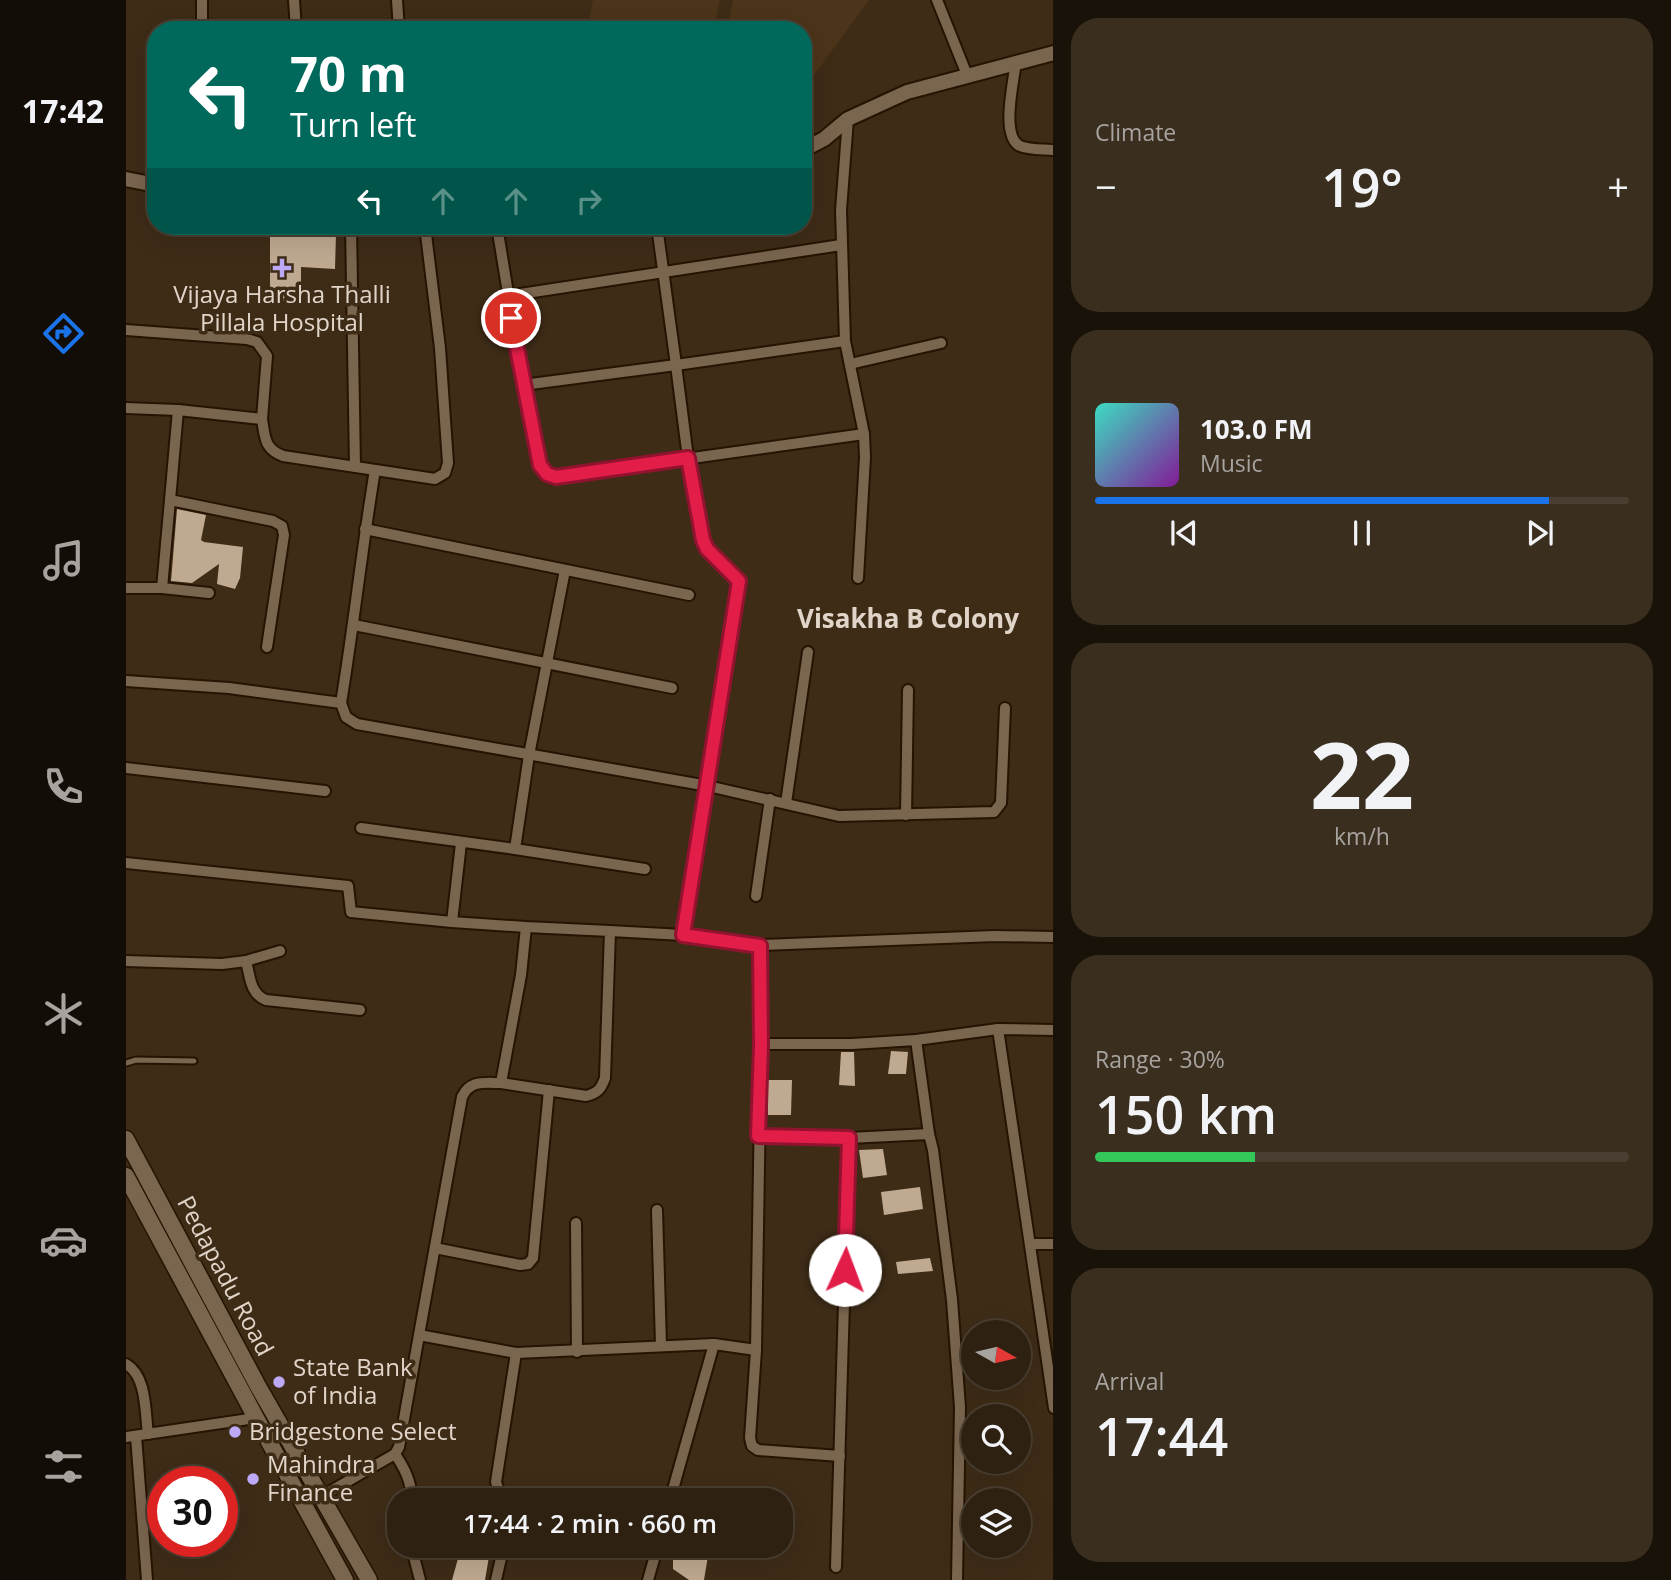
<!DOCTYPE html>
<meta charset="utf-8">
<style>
body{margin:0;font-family:"Open Sans",sans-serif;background:#3a2e1f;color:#f1f3f6;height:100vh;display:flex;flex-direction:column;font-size:26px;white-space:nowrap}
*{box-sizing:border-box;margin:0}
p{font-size:23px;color:#a7a39f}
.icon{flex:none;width:38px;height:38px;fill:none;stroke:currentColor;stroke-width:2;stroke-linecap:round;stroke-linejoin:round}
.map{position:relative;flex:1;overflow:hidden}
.panel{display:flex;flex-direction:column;gap:18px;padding:18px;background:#191209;width:618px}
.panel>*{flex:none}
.hud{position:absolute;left:21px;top:21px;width:665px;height:214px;border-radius:28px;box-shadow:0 7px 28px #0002,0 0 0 2px #493e31;background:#00695c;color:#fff;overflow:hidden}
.needle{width:46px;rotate:98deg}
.controls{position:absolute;left:835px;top:1320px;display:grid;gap:14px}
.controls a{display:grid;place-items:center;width:70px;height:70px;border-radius:50%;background:#2e2111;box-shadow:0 7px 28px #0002,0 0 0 2px #493e31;font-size:35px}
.speed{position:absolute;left:21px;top:1466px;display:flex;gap:14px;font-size:35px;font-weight:700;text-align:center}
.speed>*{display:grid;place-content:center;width:91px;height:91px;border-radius:50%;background:#2e2111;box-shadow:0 7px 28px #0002,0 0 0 2px #493e31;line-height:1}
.speed .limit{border:10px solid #d22;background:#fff;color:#111}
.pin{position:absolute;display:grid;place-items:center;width:60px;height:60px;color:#fff;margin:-30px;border:4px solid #fff;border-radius:50%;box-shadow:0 2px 7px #0007}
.me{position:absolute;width:77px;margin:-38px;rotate:2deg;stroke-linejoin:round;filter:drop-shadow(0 0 5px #0008)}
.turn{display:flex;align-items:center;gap:24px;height:147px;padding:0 28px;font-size:32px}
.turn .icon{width:91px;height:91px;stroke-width:2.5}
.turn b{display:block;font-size:49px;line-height:60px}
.lanes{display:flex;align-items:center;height:66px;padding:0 28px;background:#0003;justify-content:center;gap:35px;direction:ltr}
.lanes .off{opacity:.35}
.big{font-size:52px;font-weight:600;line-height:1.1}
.panel .tile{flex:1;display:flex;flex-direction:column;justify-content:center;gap:10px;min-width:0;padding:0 24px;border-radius:28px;background:#3a2e1f}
.panel .dial{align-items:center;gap:0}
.dial b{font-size:91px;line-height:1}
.song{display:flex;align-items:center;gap:21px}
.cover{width:84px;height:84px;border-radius:10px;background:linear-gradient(135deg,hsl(170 70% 55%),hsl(290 70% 35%))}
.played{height:7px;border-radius:4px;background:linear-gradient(90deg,#1a73e8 85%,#493e31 85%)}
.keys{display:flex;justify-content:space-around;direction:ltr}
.heat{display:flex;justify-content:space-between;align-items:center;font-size:38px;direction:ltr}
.charge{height:10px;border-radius:5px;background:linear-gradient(90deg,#34c759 30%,#493e31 0)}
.trip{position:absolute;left:261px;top:1488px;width:406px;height:70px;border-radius:28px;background:#2e2111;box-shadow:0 7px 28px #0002,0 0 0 2px #493e31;font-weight:600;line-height:70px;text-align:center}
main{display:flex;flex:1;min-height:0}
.menu{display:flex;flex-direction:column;width:126px;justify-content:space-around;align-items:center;background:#120d07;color:#a7a39f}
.menu .icon{width:49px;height:49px}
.menu .current{color:#1a73e8}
.menu b{font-size:32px;color:#f1f3f6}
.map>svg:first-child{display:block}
.built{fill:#4b3419}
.building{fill:#c0a991}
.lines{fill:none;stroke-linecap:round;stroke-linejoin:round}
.service-casing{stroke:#251401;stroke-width:9}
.minor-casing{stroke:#251401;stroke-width:14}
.tertiary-casing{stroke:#251401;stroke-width:18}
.secondary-casing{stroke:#251401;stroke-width:19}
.service{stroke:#7a654f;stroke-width:5}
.minor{stroke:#7a654f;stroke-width:10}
.tertiary{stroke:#7a654f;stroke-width:14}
.secondary{stroke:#7a654f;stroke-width:16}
.route-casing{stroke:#92132f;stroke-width:18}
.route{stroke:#e11d48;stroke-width:12}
.poi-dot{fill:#bda9f5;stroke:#3e2c17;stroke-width:2.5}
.labels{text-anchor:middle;stroke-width:7;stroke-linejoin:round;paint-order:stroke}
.poi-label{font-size:24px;fill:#e1d5c9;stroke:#3e2c17;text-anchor:start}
.street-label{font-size:24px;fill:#e1d5c9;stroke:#3e2c17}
.neighbourhood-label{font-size:26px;font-weight:bold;fill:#e1d5c9;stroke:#3e2c17}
</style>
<main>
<nav class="menu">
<b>17:42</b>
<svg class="icon current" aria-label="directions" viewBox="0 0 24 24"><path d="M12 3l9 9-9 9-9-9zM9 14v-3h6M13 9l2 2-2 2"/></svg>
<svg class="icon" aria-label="music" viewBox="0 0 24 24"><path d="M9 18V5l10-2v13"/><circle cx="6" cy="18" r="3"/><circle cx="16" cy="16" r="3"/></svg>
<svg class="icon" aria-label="phone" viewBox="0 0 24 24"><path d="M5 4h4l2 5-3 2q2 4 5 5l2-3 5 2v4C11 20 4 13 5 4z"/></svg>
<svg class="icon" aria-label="climate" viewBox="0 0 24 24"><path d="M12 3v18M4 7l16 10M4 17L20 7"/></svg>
<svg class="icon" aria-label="car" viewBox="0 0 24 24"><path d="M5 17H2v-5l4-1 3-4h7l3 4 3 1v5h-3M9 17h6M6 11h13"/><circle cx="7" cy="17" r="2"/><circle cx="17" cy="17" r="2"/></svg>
<svg class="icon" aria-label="filters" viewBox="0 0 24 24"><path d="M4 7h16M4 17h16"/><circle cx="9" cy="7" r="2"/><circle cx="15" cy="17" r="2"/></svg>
</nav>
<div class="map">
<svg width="928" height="1580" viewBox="0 0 928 1580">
<rect width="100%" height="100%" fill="#3e2c17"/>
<g class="built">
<path d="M467 0H594L588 30H461Z"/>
<path d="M607 0H743L689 74 677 76V30H601Z"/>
</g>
<g class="building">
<path d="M144 226H175V232L210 234 209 269 175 267V301H144Z"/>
<path d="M51 509 80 515 75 540 78 542 117 547 114 578 109 589 91 584 93 564 66 583 45 581Z"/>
<path d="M765 1051 782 1052 780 1074H762Z"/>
<path d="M715 1052H728L729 1086 713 1085Z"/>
<path d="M642 1080H666L665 1115H642Z"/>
<path d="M757 1149 761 1175 737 1178 733 1150Z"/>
<path d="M794 1187 797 1209 758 1215 755 1192Z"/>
<path d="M804 1258 807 1271 772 1274 770 1262Z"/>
<path d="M309 1545H365L359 1580H326L333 1555 309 1550Z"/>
<path d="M547 1545 583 1550 578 1580H563L547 1569Z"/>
</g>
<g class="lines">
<g class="service-casing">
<path id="service" d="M0 1063 10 1060 68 1061"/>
</g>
<g class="minor-casing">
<g id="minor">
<path d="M76 0V30"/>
<path d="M168 0 170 30"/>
<path d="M271 0 273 30"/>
<path d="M811 0 841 75"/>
<path d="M350 27 353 30"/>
<path d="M890 61C888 81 874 136 894 146 903 150 917 149 928 150"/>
<path d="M722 119 715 210 719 341 738 434 739 457 732 578"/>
<path d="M225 226 229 467"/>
<path d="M371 226 397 385"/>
<path d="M531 226 550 365 719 341"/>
<path d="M381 296 715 245"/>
<path d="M0 330 121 339 131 342 141 356 136 419"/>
<path d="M724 364 815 343"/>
<path d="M0 408 52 410 136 419C139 437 138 449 157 456L309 479 319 473 322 463 314 348 299 226"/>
<path d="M52 410 44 500 147 521 156 526 158 535 141 647"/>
<path d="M239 529 563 595"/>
<path d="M439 570 403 755 389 849 519 869"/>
<path d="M0 588H36L83 593"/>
<path d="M36 588 44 500"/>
<path d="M228 625 546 688"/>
<path d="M0 681 103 688 215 703 220 717 231 724 582 786 713 816 868 812 875 803 879 708"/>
<path d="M215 703C228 625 236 547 249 470"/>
<path d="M0 768 199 791"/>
<path d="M660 803 682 652"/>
<path d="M780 815 782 690"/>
<path d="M235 828 389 849"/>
<path d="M335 843 326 922 400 927 395 975 375 1083 460 1096C472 1093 475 1089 479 1078L484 931 400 927"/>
<path d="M0 863 222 886 225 912 326 922"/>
<path d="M630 896 644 799"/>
<path d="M484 931 557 935 613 581 581 549 577 540 562 458 550 365 397 385 414 465 421 474 430 477 738 434"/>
<path d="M557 935 633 945 869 936 928 937"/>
<path d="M0 961 96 964 120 961 154 951"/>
<path d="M120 961C124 976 124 994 140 1000L234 1010"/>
<path d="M872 1029 928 1408"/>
<path d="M790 1040 803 1134"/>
<path d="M635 1044H726L790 1040 872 1029 928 1030"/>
<path d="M375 1083C357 1083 344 1080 336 1097L293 1335 390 1353 588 1344"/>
<path d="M632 1136 723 1138 803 1134 807 1150 826 1300 834 1407 831 1580"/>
<path d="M531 1210 535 1345"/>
<path d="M450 1223 451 1352"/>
<path d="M904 1244H928"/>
<path d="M309 1248 394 1265 402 1264 407 1258 423 1090"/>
<path d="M630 1350 624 1438 626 1446 632 1450 714 1456"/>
<path d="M0 1364C21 1376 19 1412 22 1434"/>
<path d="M10 1436 21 1580"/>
<path d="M0 1437 130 1418"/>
<path d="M269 1454C279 1469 285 1481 286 1500"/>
<path d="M196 1496 269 1454 273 1447 293 1335"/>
<path d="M381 1500 374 1494 370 1482 390 1353"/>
<path d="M544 1500 588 1344 630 1350 635 1044 633 945"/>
<path d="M285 1545 294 1580"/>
<path d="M710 1567 723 1138"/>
<path d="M370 1580 378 1545"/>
<path d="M522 1580 532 1545"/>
</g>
</g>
<g class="tertiary-casing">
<g id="tertiary">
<path d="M677 150 698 139 722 119 781 92 928 53"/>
<path d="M0 179 30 185"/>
</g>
</g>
<g class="secondary-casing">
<g id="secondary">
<path d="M0 1139 133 1388 243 1580"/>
<path d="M0 1176 130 1418 219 1580"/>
</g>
</g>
<use href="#service" class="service"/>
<use href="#minor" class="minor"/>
<use href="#tertiary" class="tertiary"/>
<use href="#secondary" class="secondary"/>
</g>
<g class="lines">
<g class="route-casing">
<path id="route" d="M385 318 414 465 421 474 430 477 562 458 577 540 581 549 613 581 557 935 634 946 635 1045 632 1136 723 1138 719 1270"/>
</g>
<use href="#route" class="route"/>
</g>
<g class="poi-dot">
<path d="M152.5 257.5h7v7h7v7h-7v7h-7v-7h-7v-7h7z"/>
<circle cx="153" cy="1382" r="7"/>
<circle cx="109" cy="1432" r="7"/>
<circle cx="127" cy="1479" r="7"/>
</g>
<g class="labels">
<g class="poi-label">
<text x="156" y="303" text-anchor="middle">Vijaya Harsha Thalli<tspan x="156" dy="28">Pillala Hospital</tspan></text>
<text x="167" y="1376">State Bank<tspan x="167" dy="28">of India</tspan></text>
<text x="123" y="1440">Bridgestone Select</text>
<text x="141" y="1473">Mahindra<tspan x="141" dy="28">Finance</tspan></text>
</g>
<g class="street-label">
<text transform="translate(99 1276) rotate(62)" y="8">Pedapadu Road</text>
</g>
<g class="neighbourhood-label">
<text x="782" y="628">Visakha B Colony</text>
</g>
</g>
</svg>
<div class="controls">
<a><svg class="needle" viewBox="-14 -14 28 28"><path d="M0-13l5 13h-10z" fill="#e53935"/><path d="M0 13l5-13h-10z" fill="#a7a39f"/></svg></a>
<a><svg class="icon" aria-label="search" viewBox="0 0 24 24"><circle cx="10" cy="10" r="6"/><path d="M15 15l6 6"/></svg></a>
<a><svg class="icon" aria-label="layers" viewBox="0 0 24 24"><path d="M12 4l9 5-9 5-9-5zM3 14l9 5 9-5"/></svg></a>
</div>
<div class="speed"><div class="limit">30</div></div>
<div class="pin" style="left:385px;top:318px;background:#d93025"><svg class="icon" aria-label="arrive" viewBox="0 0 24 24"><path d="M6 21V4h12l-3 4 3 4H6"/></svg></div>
<svg class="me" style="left:719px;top:1270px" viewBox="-20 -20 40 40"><circle r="19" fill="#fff"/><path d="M0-13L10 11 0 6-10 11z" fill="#e11d48"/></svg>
<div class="trip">17:44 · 2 min · 660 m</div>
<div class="hud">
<div class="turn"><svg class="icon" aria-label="left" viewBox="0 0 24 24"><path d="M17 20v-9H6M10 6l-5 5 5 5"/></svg><div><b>70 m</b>Turn left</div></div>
<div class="lanes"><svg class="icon" aria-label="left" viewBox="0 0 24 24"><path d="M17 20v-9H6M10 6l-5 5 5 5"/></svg><svg class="icon off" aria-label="ahead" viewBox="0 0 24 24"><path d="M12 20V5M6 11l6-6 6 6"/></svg><svg class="icon off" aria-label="ahead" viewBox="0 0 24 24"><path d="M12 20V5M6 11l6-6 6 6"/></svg><svg class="icon off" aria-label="right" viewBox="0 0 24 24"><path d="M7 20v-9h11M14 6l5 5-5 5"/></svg></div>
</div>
</div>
<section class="panel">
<div class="tile"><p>Climate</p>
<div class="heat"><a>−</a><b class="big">19°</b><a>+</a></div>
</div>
<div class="tile">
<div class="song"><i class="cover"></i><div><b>103.0 FM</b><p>Music</p></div></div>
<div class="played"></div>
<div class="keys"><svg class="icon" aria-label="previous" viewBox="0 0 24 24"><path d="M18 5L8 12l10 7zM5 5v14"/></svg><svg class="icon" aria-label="pause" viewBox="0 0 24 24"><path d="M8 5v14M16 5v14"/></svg><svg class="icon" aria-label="next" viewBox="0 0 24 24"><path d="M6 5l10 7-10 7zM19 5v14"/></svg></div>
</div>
<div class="tile dial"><b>22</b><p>km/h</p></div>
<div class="tile"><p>Range · 30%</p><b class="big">150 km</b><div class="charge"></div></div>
<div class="tile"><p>Arrival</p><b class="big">17:44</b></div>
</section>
</main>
